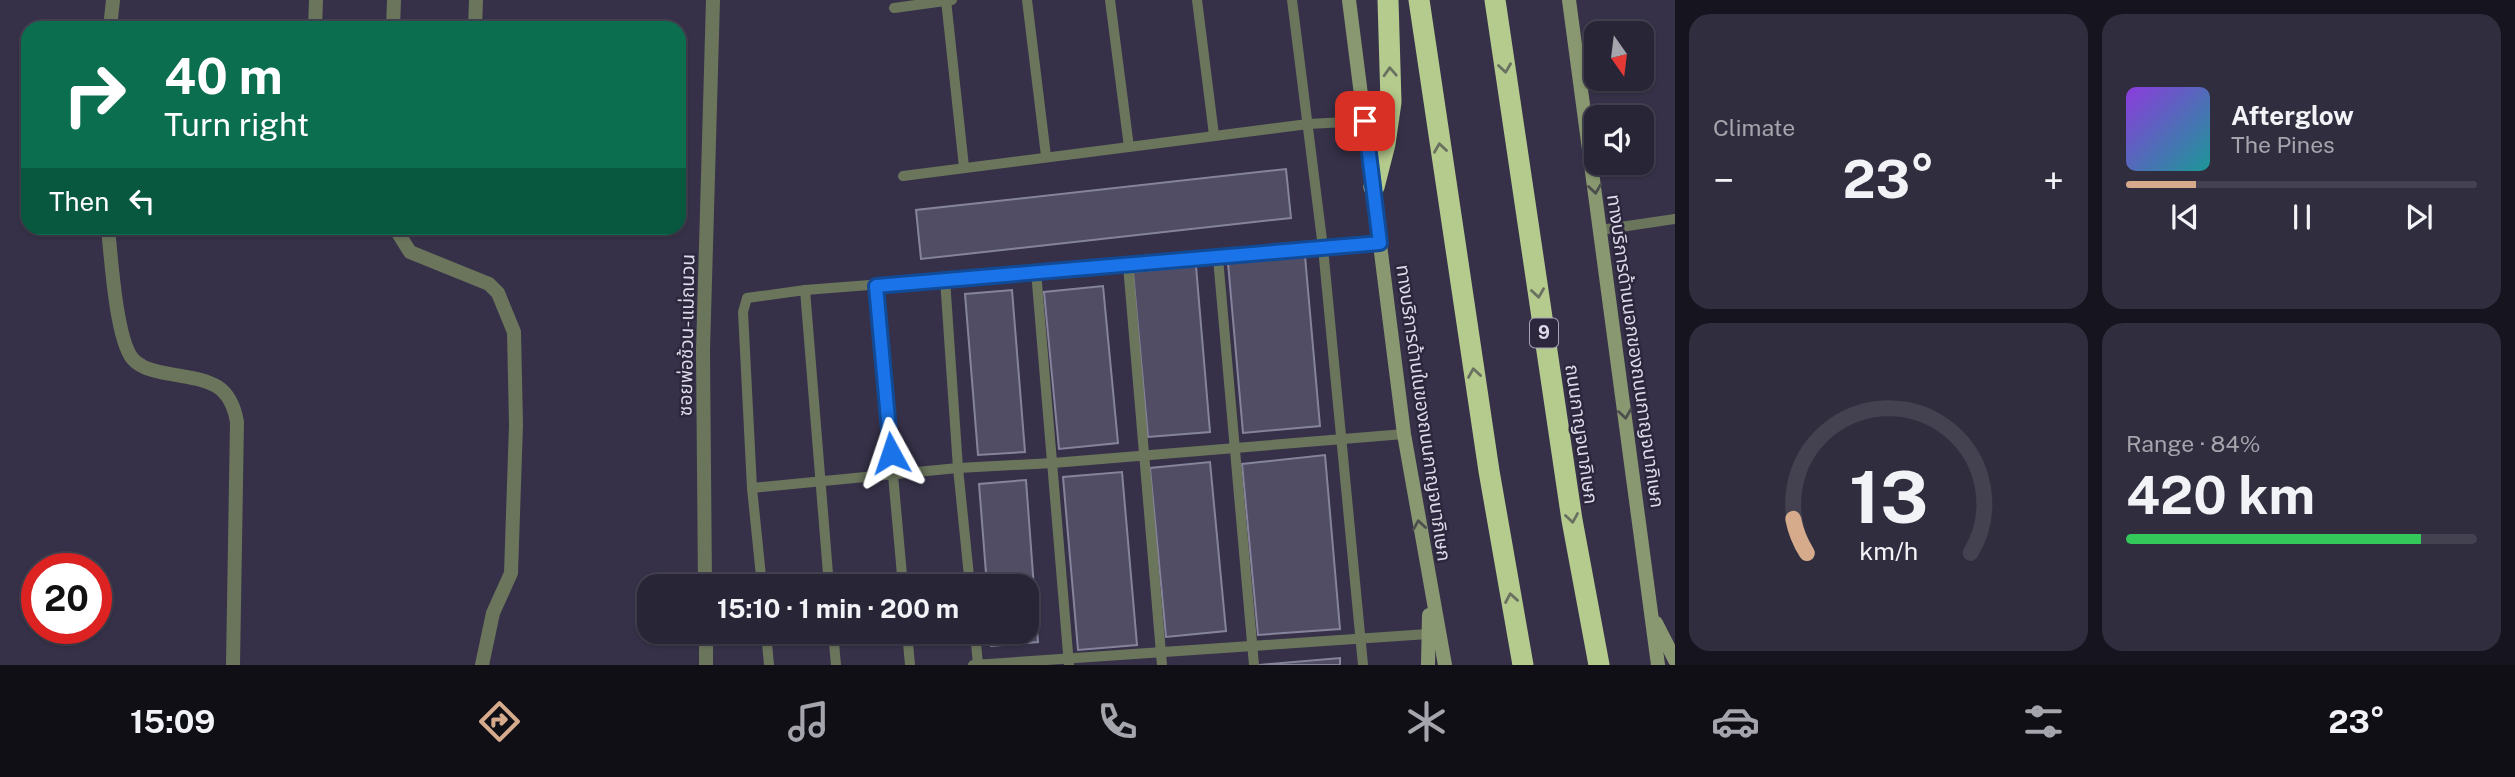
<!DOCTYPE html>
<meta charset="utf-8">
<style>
body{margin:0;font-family:"Public Sans","Noto Sans Thai",sans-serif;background:#302d3e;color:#f1f3f6;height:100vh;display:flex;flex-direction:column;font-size:26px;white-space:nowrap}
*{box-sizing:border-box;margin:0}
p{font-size:23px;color:#a5a5ad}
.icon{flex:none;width:38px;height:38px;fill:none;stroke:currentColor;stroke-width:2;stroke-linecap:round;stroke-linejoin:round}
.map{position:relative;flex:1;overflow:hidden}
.side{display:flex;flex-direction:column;gap:14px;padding:14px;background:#16141e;width:840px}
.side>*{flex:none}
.top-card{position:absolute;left:21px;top:21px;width:665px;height:214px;border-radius:21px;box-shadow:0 2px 5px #0004,0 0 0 2px #444251;background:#0b6e4f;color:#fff;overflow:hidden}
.needle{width:46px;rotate:166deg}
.controls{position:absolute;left:1584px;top:21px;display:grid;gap:14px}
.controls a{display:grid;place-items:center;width:70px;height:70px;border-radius:14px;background:#282536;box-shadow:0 2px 5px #0004,0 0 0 2px #444251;font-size:35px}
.speed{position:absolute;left:21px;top:553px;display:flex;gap:14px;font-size:35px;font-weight:700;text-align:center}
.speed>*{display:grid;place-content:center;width:91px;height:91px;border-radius:50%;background:#282536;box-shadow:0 2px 5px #0004,0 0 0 2px #444251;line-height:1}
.speed .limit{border:10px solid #d22;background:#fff;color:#111}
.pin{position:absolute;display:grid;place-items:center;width:60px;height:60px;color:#fff;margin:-30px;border-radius:14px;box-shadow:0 4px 10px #0006}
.me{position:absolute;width:77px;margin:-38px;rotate:355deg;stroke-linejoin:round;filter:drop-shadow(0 0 5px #0008)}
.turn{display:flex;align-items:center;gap:24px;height:147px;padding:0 28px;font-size:32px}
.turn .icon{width:91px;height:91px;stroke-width:2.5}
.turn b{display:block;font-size:49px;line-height:60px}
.then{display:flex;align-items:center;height:66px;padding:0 28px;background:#0003;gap:14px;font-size:26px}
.big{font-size:52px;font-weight:700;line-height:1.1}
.side .card{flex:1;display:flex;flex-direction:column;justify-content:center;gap:10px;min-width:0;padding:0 24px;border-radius:21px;background:#302d3e}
.side .dial{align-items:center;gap:0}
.dial svg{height:182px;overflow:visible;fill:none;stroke:#444251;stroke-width:7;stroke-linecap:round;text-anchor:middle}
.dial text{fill:#f1f3f6;stroke:none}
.song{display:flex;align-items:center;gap:21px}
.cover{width:84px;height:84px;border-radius:10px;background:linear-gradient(135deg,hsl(270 70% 55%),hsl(180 70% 35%))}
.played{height:7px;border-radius:4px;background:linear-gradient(90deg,#d6ab8b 20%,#444251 20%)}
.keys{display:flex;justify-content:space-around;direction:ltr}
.heat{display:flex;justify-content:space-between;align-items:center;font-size:38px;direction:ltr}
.charge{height:10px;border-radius:5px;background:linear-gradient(90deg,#34c759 84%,#444251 0)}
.side .tiles{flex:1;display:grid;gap:14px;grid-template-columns:repeat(2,1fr)}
.trip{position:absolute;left:637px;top:574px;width:402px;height:70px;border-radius:21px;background:#282536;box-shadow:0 2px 5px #0004,0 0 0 2px #444251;font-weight:700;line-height:70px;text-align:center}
.menu{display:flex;height:112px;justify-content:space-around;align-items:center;background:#100f16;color:#a5a5ad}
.menu .icon{width:49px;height:49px}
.menu .current{color:#d6ab8b}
.menu b{font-size:32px;color:#f1f3f6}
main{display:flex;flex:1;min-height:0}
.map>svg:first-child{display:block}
.building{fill:#504d65;stroke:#86839d;stroke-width:2}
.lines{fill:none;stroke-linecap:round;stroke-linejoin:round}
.lane{stroke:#6b755c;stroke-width:10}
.street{stroke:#6b755c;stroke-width:14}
.secondary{stroke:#899870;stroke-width:14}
.highway{stroke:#b5cb8d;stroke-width:21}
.oneway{stroke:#6a7161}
.oneway2{stroke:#4d4f4f}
.route-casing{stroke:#114b97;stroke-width:18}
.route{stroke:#1a73e8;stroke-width:12}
.labels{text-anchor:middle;stroke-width:5;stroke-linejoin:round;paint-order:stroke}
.shield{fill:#2c273d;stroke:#a7a4b5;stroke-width:2}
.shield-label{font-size:18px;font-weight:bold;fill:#dcdae8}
.street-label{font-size:19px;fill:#dcdae8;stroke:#2c273d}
</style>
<main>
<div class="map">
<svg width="1675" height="665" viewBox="0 0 1675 665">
<rect width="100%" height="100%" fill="#363148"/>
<g class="building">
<path d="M1286 169 1291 218 921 259 916 210Z"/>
<path d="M1305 256 1320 426 1243 433 1228 263Z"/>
<path d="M1196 266 1210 432 1148 437 1133 272Z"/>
<path d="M1103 286 1118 443 1059 449 1044 292Z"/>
<path d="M1012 290 1025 452 978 455 965 294Z"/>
<path d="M1325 455 1340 629 1258 635 1242 464Z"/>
<path d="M1210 462 1226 631 1166 637 1150 468Z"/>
<path d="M1122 472 1137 645 1078 650 1063 477Z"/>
<path d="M1026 480 1038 642 991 646 990 632H1027V586H987L979 484Z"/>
<path d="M1340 658V665H1259Z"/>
</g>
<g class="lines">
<g class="lane">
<path d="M946 0 964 167"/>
<path d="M1027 0 1046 156"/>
<path d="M1110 0 1129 147"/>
<path d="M1197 0 1214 135"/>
<path d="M1292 0 1323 248 1363 665"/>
<path d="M894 8 952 0"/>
<path d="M903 176 1308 124 1365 121"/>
<path d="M1600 230 1675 219"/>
<path d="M1218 258 1254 665"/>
<path d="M1128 265 1162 665"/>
<path d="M1036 271 1069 665"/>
<path d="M945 279 958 468 970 586"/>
<path d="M876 286 903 586"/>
<path d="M805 290 829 586"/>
<path d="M752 488 958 468 1053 463 1404 434"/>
<path d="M762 586 752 488 743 312 747 298 805 290 1128 265 1380 243"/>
<path d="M766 632 769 665"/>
<path d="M833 632 836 665"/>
<path d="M907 632 910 665"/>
<path d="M975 632 978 665"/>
<path d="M973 665 1428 634"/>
</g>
<g class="street">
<path d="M110 28 113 0"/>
<path d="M315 28 316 0"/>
<path d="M393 28 394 0"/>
<path d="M475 28 476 0"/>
<path d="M108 228C111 257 116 337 132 358 139 367 150 370 160 372 200 381 229 376 237 422L233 665"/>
<path d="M395 228 410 252 489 284 498 293 514 332 516 425 511 573 493 613 482 665"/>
<path d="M705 586 703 351 713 0"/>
<path d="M706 632V665"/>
</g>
<g class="secondary">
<path d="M1349 0 1404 434 1445 665"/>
<path d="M1569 0 1658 665"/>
<path d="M1656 623 1675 660"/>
<path d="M1428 665 1429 615"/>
</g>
<g class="highway">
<path d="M1419 0 1489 471 1523 665"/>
<path d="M1495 0 1572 520 1599 665"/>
<path d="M1374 187 1385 144 1391 102 1388 0"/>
</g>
</g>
<defs><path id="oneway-chevron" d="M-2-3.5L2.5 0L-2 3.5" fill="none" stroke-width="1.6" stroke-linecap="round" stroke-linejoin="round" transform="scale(1.75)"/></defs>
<g class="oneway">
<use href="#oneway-chevron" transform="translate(1505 68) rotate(82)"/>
<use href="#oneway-chevron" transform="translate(1390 72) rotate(-93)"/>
<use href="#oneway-chevron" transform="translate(1440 148) rotate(-98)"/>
<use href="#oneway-chevron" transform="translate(1538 293) rotate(82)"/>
<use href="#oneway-chevron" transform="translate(1474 373) rotate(-99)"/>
<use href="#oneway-chevron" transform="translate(1572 518) rotate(81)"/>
<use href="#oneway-chevron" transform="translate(1511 598) rotate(-100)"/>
</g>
<g class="oneway2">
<use href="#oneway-chevron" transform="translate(1595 189) rotate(82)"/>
<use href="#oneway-chevron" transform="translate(1625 414) rotate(82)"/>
<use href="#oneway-chevron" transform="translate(1419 525) rotate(-99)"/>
</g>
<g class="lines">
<g class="route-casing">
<path id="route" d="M891 453 876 286 1380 243 1365 121"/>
</g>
<use href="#route" class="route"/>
</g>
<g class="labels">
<rect class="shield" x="1530" y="318.5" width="28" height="29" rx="5"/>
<g class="shield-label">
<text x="1544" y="339">9</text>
</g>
<g class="street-label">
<text transform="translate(686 335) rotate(-89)" y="7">ซอยพ่อช้วน-แม่ถนวน</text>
<text transform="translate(1636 351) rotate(82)" y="7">ทางบริการด้านนอกของถนนกาญจนาภิเษก</text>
<text transform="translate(1424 413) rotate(82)" y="7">ทางบริการด้านในของถนนกาญจนาภิเษก</text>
<text transform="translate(1582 434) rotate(82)" y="7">ถนนกาญจนาภิเษก</text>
</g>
</g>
</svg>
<div class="controls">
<a><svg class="needle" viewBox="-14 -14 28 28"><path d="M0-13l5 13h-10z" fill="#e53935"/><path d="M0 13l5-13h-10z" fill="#a5a5ad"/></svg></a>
<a><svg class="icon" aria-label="sound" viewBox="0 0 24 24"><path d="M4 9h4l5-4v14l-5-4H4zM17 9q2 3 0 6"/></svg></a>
</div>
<div class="speed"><div class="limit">20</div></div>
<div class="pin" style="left:1365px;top:121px;background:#d93025"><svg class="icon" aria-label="arrive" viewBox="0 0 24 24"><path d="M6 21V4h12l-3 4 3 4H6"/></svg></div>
<svg class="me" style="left:891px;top:453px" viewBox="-20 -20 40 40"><path d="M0-17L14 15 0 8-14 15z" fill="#1a73e8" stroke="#fff" stroke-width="4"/></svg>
<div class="trip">15:10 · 1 min · 200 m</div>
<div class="top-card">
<div class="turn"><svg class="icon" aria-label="right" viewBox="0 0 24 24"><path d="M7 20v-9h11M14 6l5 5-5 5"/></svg><div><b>40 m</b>Turn right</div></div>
<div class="then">Then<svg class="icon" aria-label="left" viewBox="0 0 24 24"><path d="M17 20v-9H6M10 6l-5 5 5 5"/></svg></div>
</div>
</div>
<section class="side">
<div class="tiles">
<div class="card"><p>Climate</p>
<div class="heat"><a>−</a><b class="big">23°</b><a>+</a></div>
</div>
<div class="card">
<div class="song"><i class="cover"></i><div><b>Afterglow</b><p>The Pines</p></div></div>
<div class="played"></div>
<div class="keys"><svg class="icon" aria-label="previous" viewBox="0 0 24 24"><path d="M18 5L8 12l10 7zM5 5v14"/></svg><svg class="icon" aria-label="pause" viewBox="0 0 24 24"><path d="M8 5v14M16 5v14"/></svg><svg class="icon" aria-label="next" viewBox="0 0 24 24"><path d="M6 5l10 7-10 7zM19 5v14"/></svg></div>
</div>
<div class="card dial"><svg viewBox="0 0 100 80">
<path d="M14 69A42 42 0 1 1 86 69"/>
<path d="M14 69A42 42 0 0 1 8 54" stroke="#d6ab8b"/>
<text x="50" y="56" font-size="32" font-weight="700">13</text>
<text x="50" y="72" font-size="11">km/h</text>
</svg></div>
<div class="card"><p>Range · 84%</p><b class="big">420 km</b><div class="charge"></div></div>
</div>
</section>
</main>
<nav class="menu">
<b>15:09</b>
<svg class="icon current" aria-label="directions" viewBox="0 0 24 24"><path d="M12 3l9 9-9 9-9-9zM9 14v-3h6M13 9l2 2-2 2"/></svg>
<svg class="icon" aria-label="music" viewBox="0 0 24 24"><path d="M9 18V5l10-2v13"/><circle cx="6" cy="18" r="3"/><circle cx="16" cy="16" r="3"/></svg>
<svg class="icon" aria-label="phone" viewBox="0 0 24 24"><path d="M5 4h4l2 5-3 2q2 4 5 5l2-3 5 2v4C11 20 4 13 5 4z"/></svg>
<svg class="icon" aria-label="climate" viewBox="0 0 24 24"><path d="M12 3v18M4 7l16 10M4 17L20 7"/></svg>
<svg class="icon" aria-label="car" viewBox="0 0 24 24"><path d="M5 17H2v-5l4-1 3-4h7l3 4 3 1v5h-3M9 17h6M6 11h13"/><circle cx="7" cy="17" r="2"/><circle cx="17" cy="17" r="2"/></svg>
<svg class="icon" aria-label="filters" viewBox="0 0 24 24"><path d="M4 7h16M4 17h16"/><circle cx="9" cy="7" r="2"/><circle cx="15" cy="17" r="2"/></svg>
<b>23°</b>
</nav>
